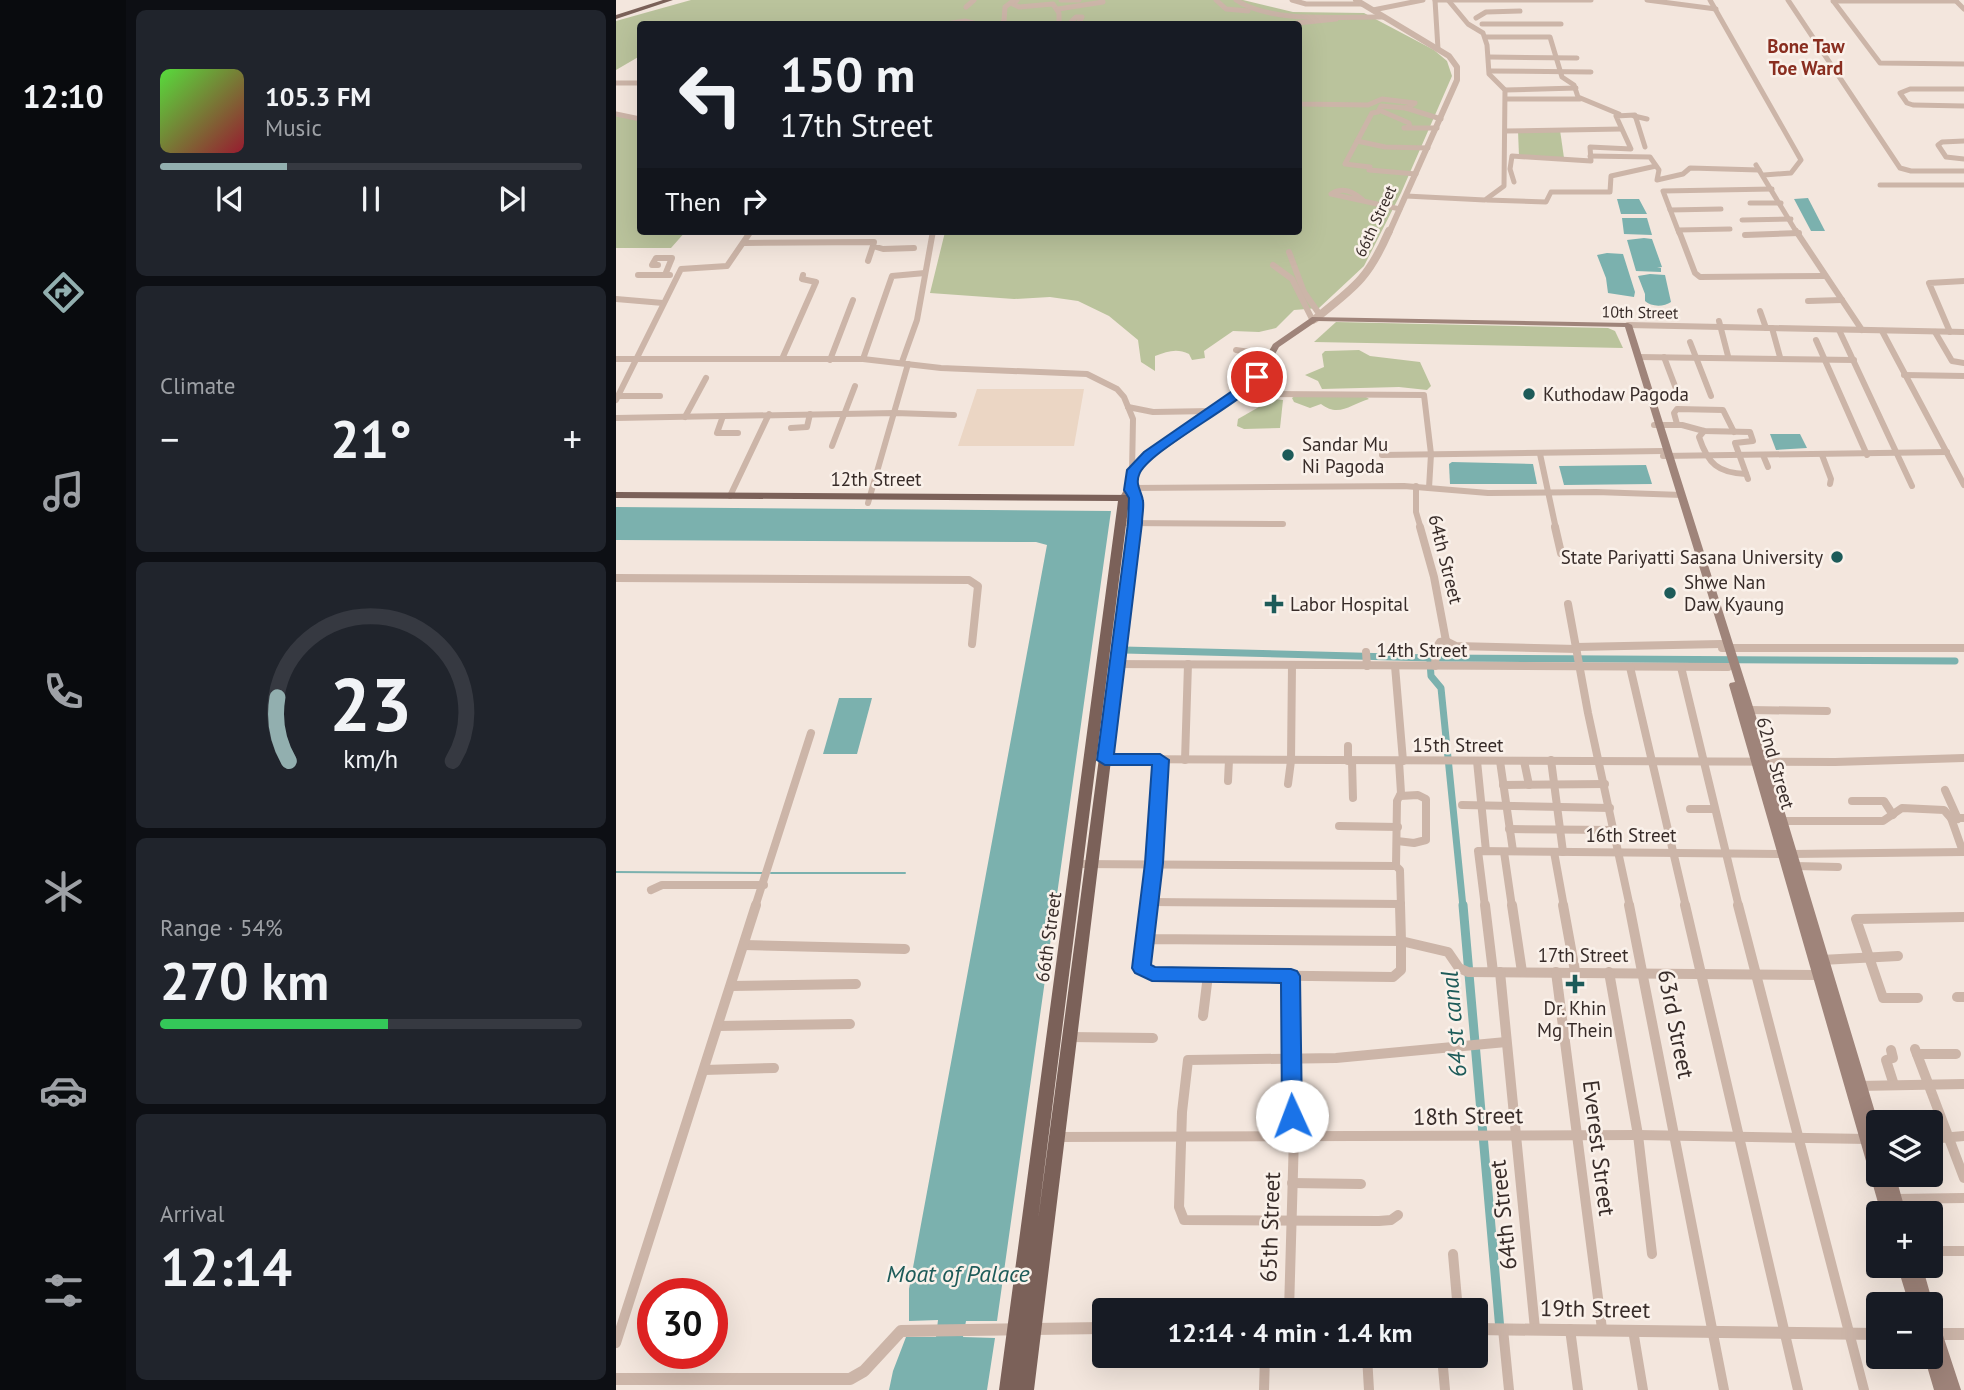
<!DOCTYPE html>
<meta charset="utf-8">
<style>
body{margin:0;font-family:"PT Sans",sans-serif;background:#20242c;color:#f1f3f6;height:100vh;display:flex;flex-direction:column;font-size:26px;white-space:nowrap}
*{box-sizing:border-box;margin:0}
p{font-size:23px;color:#9ea1a6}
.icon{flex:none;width:38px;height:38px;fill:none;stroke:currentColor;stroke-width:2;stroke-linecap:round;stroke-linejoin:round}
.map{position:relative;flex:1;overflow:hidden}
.details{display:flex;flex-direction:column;gap:10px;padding:10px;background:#0d0f14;width:490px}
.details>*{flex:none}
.guide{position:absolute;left:21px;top:21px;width:665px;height:214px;border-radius:7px;box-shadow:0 7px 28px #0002;background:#171b24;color:#f1f3f6;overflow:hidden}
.fabs{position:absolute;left:1250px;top:1110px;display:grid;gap:14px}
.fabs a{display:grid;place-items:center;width:77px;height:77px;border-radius:7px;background:#171b24;box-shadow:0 7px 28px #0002;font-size:35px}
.speed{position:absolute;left:21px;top:1278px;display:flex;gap:14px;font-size:35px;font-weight:700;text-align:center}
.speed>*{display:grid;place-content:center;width:91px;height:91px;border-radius:50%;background:#171b24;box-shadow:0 7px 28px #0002;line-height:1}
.speed .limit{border:10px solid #d22;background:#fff;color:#111}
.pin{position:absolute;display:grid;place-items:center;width:60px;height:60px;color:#fff;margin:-30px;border:4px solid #fff;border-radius:50%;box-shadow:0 2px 7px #0007}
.me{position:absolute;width:77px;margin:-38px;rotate:358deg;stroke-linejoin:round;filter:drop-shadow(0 0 5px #0008)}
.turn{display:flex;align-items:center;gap:24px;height:147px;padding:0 28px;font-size:32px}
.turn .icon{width:91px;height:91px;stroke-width:2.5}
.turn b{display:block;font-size:49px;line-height:60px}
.then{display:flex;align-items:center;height:66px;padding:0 28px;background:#0003;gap:14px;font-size:26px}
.big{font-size:52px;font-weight:700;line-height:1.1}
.details .card{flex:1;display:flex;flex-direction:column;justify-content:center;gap:10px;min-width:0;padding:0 24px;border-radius:10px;background:#20242c}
.details .dial{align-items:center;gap:0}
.dial svg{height:182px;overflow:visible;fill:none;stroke:#363941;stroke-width:7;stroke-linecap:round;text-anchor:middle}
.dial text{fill:#f1f3f6;stroke:none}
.song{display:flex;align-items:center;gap:21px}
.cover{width:84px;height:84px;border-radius:10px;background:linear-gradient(135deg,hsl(110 70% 55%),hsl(350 70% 35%))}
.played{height:7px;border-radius:4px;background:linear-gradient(90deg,#92afaf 30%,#363941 30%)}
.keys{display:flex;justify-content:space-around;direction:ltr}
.heat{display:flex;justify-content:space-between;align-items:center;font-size:38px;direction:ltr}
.charge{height:10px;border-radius:5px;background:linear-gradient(90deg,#34c759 54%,#363941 0)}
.trip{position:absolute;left:476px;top:1298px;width:396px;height:70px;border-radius:7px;background:#171b24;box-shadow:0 7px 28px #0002;font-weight:700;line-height:70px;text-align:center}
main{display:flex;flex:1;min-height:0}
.dock{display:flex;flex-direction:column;width:126px;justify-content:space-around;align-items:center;background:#090b0e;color:#9ea1a6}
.dock .icon{width:49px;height:49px}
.dock .current{color:#92afaf}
.dock b{font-size:32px;color:#f1f3f6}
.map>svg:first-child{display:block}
.green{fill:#bac39c}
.plaza{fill:#ebd6c4}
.water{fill:#7bb1ae}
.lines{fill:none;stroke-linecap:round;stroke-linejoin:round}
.stream{stroke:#7bb1ae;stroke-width:2}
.canal-far1{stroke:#7bb1ae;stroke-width:7}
.canal{stroke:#7bb1ae;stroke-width:9}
.minor-far3{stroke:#ccb5a8;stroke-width:5}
.minor-far2{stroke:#ccb5a8;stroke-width:6}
.minor-far1{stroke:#ccb5a8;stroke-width:8}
.minor{stroke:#ccb5a8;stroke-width:10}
.tertiary-far2{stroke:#ccb5a8;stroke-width:6}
.tertiary-far1{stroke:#ccb5a8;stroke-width:8}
.tertiary{stroke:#ccb5a8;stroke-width:12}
.secondary{fill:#9f847a;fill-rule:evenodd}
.primary{fill:#7b6159;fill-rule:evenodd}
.route{fill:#1a73e8;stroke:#114b97;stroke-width:2}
.poi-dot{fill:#1d5b59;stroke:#faf1ea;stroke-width:2.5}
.labels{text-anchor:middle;stroke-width:5;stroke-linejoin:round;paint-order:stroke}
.far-street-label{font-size:16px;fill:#382c29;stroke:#faf1ea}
.far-quarter-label{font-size:19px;font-weight:bold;fill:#892e20;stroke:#faf1ea}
.poi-label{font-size:19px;fill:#382c29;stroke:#faf1ea;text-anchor:start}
.street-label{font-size:19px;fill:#382c29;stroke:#faf1ea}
.near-street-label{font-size:23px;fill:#382c29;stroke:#faf1ea}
.near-water-label{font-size:24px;font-style:italic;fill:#1d5b59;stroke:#faf1ea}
</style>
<main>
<nav class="dock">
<b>12:10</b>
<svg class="icon current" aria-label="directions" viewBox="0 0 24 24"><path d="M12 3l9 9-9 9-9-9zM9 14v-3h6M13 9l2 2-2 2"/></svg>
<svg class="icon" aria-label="music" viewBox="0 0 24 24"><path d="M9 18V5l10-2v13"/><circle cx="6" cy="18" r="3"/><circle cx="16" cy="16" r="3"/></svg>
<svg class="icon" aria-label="phone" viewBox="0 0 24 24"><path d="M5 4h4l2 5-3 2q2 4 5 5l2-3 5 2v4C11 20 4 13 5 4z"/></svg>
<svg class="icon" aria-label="climate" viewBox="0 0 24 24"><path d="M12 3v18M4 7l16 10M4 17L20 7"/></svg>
<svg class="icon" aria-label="car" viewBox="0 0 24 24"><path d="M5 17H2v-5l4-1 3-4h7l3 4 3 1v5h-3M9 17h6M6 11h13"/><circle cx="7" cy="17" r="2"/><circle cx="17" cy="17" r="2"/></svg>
<svg class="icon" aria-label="filters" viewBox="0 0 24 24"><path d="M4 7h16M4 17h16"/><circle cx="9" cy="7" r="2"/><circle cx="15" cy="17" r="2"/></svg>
</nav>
<section class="details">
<div class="card">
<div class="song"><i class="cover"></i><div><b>105.3 FM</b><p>Music</p></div></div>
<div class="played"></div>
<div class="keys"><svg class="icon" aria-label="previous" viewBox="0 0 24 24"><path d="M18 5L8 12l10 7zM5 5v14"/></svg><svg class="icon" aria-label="pause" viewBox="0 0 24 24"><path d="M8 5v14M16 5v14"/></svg><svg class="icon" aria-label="next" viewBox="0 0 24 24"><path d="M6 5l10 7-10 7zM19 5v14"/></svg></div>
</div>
<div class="card"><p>Climate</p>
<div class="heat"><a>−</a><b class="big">21°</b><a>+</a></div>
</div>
<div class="card dial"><svg viewBox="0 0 100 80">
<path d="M14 69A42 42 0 1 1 86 69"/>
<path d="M14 69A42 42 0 0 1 9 41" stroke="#92afaf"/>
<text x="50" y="56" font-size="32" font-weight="700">23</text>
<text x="50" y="72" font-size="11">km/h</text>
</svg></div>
<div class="card"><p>Range · 54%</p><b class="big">270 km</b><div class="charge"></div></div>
<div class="card"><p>Arrival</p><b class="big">12:14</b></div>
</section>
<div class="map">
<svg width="1348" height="1390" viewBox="0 0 1348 1390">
<rect width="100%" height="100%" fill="#f3e6dd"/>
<g class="green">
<path d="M75 0H627L677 12 748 13 818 50 831 61 836 76 785 193 748 266 703 308 678 310 660 328 643 332 617 331 588 351 589 358 576 360 573 354C561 348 552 351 539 356V371L525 362 522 340 493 316 462 301 434 297 398 299 314 293 329 232 682 231V24H24V56L0 70V21Z"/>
<path d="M0 116 24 120V231H70L55 248H0Z"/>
<path d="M944 130 948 158 903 156 902 131Z"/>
<path d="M720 322 992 328 999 331 1007 348 698 342Z"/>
<path d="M743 350 754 356 804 362 815 386 811 390 783 387 706 389 702 381 689 375 708 367 706 354 709 351Z"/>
<path d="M679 396 750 397 753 399C735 404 723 418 705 404L694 408 678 402 676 398Z"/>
<path d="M657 399 667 400 664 428 628 429 621 426 622 419Z"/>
</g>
<path class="plaza" d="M361 389H468L458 446H342Z"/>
<g class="water">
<path d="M1192 198 1209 231H1195L1178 199Z"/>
<path d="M1001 199H1023L1031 214H1005Z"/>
<path d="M1006 218H1031L1036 235 1008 234Z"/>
<path d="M1028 238 1036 239 1046 267 1041 268H1045V272L1020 271 1011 240Z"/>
<path d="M991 253 1007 254 1019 292 1018 297 992 293 990 278 981 255Z"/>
<path d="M1034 274 1049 275 1055 302C1048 307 1035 307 1029 301V294L1022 276Z"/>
<path d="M1154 434H1184L1191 448 1160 450Z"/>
<path d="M836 462 917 464 921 484H834L833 464Z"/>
<path d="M1030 465 1036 484 948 485 943 466Z"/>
<path d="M0 507 495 511 381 1321H350L347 1337 379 1338 371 1390H273L277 1371 290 1337H320L322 1320 293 1321V1289L431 545 420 542 0 540Z"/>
<path d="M223 698H256L241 754H207Z"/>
</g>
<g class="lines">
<g class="stream">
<path d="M0 872 146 873"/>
<path d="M155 873H289"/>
</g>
<g class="canal-far1">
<path d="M508 650 814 658 1339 661"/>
<path d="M814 662 815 676 825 688 847 907"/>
</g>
<path class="canal" d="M847 905 884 1330"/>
<g class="minor-far3">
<path d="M401 0 397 4 403 7 437 4 443 13V24"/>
<path d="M445 0H463"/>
<path d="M600 0 610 9 632 11"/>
<path d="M620 0C656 24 725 16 768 17"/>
<path d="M676 0 690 4H746"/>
<path d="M819 0H975"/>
<path d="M819 0 822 49"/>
<path d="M1031 0 1100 9"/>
<path d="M1094 0 1185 160 1175 173 1148 175"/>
<path d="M1172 0 1284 168 1295 171H1348"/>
<path d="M1339 0 1348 9"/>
<path d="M1217 1H1340"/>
<path d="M1218 2 1264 63 1348 64"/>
<path d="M350 7 358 0"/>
<path d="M442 9 487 2"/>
<path d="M757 10 807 0"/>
<path d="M860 18 870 12 904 11"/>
<path d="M681 23 720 19"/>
<path d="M330 24 349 21 361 24"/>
<path d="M385 24 388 21 389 7 397 1"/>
<path d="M453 24 460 17H466L462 24"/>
<path d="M866 24H945"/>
<path d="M869 37H934L946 77 958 85 962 97 1003 114"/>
<path d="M873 57 961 58"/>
<path d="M874 71 975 72"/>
<path d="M0 83H24"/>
<path d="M1348 89H1294L1284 93 1291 103 1297 105 1348 106"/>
<path d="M889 90 960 88"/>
<path d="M890 99H964"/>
<path d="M683 101V104L752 105 766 99 799 103 790 108 765 106 762 112 756 113 729 164 754 167 753 170 800 174"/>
<path d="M790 108 825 119"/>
<path d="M763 110 793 123 794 127 788 128"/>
<path d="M0 114 24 119"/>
<path d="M1018 116 1031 119"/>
<path d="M791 128H821"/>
<path d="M890 131 1005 129"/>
<path d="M741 141 769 147 812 148"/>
<path d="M1348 141 1326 142 1322 145 1330 157 1348 159"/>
<path d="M974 156 1034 157 1043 170 1041 180 1067 174 1074 168 1143 170"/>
<path d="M1140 165 1181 233"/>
<path d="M898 182 894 169 896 156 975 161 974 147 1015 149 1000 116 1019 115 1029 147"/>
<path d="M1264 185H1348"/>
<path d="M790 196 869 200 888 186 889 90 873 74 871 45 867 33 852 24 832 0"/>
<path d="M747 200C737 192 727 186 715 194L784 209"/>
<path d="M871 200 930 202 935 192H994L995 176 1040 166"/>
<path d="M1134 203H1165"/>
<path d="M1054 210 1105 209"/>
<path d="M1126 220 1175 219"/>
<path d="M1062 230 1114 229"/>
<path d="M1063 233 1047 191 1156 189"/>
</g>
<g class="minor-far2">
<path d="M1063 231 1079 273 1084 277 1208 276"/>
<path d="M1180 231 1246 330"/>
<path d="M1129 235 1183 233"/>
<path d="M128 243 258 242 257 246 267 249 298 248"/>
<path d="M673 252 688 292 704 315"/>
<path d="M252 261 257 246"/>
<path d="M42 265H36L40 258H56L49 275"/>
<path d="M657 265 676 279 697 321"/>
<path d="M22 275H54"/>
<path d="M0 299 47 303"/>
<path d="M1192 301 1226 300"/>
<path d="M1144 311 1150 328"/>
<path d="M1103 321 1112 356"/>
<path d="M1012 325 1348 332"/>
<path d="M1156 328 1164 357"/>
<path d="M1223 330 1296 486"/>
<path d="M1266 331 1348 485"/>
<path d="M1319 332 1336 361 1348 363"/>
<path d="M1334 332 1313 283 1348 281"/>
<path d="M1200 340 1251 455"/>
<path d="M1074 342 1095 396"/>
<path d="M620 350 654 355"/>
<path d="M1022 357 1238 360"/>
<path d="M1048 357 1062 394"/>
<path d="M0 359H247L325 368 471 374 501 389 508 397 517 419 516 473"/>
<path d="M166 359 200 282 186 279 187 275"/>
<path d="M247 359 276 276 309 273"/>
<path d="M214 360 237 300"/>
<path d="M286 362 301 320 317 231"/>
<path d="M1288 375 1348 376"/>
<path d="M627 390 644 394 808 395 815 454 813 488"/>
<path d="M2 396H44"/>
<path d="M0 400 65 269 111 266 135 231"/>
<path d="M512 407 537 412 596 411"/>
<path d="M107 416 101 433H122"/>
<path d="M69 417 90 378"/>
<path d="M0 418 279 413 338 415"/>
<path d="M1061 424 1058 413 1061 409 1107 410 1118 432"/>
<path d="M1038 425H1066L1088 431 1134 432 1137 441 1119 443 1132 479"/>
<path d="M175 428 191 427 194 414"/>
<path d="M1088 431 1083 437C1092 464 1102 473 1130 474"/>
<path d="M216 446 239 386"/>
<path d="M924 454 940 529"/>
<path d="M766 455 1046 451"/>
<path d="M1147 455 1152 467"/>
<path d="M1206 455 1215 479 1214 484"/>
<path d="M1047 456 1331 452"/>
<path d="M800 486V512L805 529"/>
<path d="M514 488 788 486 872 493 980 492 1066 495"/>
<path d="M114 496 153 414"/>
<path d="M252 503 292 364"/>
<path d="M507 523 667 524"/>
</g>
<g class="minor-far1">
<path d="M804 527 818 577 830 641"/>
<path d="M939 527 945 553"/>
<path d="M0 578 353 580 362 586 356 644"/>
<path d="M952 604 972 713 1014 907"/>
<path d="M830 641 840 646 961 649"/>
<path d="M960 647 1105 644"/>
<path d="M1106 648H1348"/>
<path d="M750 652 751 666"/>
<path d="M487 664 1112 667"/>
<path d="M779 666 787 761"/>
<path d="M819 666 820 648 824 642 830 641"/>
<path d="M1014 667 1070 907"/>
<path d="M1065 667 1123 907"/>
<path d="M1133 710 1211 711"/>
<path d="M732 746V761"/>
<path d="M487 759 1219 762 1348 758"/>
<path d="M569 760 572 664"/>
<path d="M935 760 947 852"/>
<path d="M736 761 737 798"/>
<path d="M861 761 870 851"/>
<path d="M884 761 897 851"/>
<path d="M908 761 913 785"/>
<path d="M612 781 613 760"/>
<path d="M672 784 675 761 676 665"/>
<path d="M887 785 989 784"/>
<path d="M1329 790 1342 819"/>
<path d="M1236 801H1268L1277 815"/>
<path d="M846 805 994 808"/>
<path d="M1074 809H1098"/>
<path d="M1335 818 1347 852"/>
<path d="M1164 821H1267L1286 808 1328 810 1335 818H1348"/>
<path d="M723 826 782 827"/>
<path d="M893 829 997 830"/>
<path d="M781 841 798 843 810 840V799L802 795 784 796"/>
<path d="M888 852 896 907"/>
<path d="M938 852 948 907"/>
<path d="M461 864 780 866 784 870 785 907"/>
<path d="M780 866 781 801 785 793 783 761"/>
<path d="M1179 866 1222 867"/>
<path d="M35 890 46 885H148"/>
<path d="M533 902 785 904"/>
<path d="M139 907 195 733"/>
<path d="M532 907 538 863 544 760"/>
<path d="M869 907 862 851 1175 854 1348 852"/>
</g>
<g class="minor">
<path d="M784 905 785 941 832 952 843 968 852 972 1203 975"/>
<path d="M869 905 877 972"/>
<path d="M896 905 906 972"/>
<path d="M947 905 959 971"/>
<path d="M1013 905 1108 1390"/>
<path d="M1069 905 1182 1390"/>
<path d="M1122 905 1248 1390"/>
<path d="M529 939 785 941V970L777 977 536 974 527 971 525 964 533 905"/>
<path d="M128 945 289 949"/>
<path d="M1205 960 1282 956"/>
<path d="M884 972 919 1329"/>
<path d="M940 972 986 1329"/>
<path d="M993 972 1022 1135 1036 1254"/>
<path d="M115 986 240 984"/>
<path d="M1341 997H1348"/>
<path d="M1302 998H1267L1240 919 1348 917"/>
<path d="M587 1016 592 975"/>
<path d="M102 1026 234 1024"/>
<path d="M453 1037 537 1038"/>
<path d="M1299 1049 1348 1178"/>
<path d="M1275 1050 1277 1058 1270 1060 1278 1085"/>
<path d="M1301 1054H1340"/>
<path d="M88 1070 158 1068"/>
<path d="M1242 1086 1348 1084"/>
<path d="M443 1137 1022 1135 1252 1139"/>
<path d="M1314 1139 1348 1136"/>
<path d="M676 1183 745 1184"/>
<path d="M1278 1199 1348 1198"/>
<path d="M782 1215 775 1220 763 1221 568 1220 563 1207 566 1112 572 1060 720 1058 890 1042"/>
<path d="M1314 1251H1348"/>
<path d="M837 1254 842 1311"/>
<path d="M673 1311 678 1136 674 1096 675 976"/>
<path d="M887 1329 893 1390"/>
<path d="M954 1329 962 1390"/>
<path d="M1017 1330 1027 1390"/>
<path d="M0 1343 140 905"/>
<path d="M751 1356 753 1390"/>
<path d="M826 1356 829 1390"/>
<path d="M648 1390 649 1356"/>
</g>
<path class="tertiary-far2" d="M740 0 833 56 841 67V80L773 233"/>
<path class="tertiary-far1" d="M699 319C739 287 752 279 773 231"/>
<g class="tertiary">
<path d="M859 1329 1262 1334"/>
<path d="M1314 1334H1348"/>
<path d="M0 1379H234L248 1371 285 1331 488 1328"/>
</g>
<g class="secondary">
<path d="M696 317 1012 323 1016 325 1138 710 1262 1122V1148H1260L1262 1154V1174H1279L1290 1213H1265L1113 685 1114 683 1119 682 1009 327 701 321 663 347 647 376 634 389 527 465 514 496 511 500 508 501 503 498C512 487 512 473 521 461L628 385 641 373 657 344Z"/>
<path d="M1281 1265H1306L1317 1304 1315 1309 1314 1304H1293Z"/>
<path d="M1314 1311 1319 1312 1321 1317 1345 1390H1318L1308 1356H1314Z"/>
</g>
<g class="primary">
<path d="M47 0H57L0 19V15Z"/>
<path d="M0 492 520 495 525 498 524 523 418 1390H383L502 501 0 498ZM513 501H515L514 523 422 1220Z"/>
</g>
</g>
<path class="route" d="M641 374 648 377C625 404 530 452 523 475 519 485 526 492 527 501 528 507 526 516 526 523L498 754H544L553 760 547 863 535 965 539 967 675 969 681 971 684 976 686 1116 683 1122 676 1124 669 1122 666 1116 665 983 536 981 519 973 516 968 529 863 536 765H489L481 760 512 523 513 498 508 490 511 470 528 452Z"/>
<g class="poi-dot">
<circle cx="913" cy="394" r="7"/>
<circle cx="672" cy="455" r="7"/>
<circle cx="1221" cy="557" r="7"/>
<circle cx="1054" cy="593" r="7"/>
<path d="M654.5 593.5h7v7h7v7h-7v7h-7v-7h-7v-7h7z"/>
<path d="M955.5 973.5h7v7h7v7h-7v7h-7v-7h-7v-7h7z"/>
</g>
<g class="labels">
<g class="far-street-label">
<text transform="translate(759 221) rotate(-65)" y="6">66th Street</text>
<text transform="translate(1024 312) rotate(1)" y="6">10th Street</text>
</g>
<g class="far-quarter-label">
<text x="1190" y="53">Bone Taw<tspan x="1190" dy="22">Toe Ward</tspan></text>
</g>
<g class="poi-label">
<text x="927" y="401">Kuthodaw Pagoda</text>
<text x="686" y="451">Sandar Mu<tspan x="686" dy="22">Ni Pagoda</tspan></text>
<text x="1207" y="564" text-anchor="end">State Pariyatti Sasana University</text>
<text x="1068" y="589">Shwe Nan<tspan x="1068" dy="22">Daw Kyaung</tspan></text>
<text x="674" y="611">Labor Hospital</text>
<text x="959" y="1015" text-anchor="middle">Dr. Khin<tspan x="959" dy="22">Mg Thein</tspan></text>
</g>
<g class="street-label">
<text x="260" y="486">12th Street</text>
<text transform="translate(830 559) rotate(76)" y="7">64th Street</text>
<text x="806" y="657">14th Street</text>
<text x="842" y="752">15th Street</text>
<text transform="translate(1160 763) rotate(74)" y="7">62nd Street</text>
<text x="1015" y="842">16th Street</text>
<text transform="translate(432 937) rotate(-82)" y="7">66th Street</text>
<text x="967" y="962">17th Street</text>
</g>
<g class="near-street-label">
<text transform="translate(1060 1024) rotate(79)" y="8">63rd Street</text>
<text transform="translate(852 1116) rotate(-1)" y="8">18th Street</text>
<text transform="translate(983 1148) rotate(83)" y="8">Everest Street</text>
<text transform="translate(887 1215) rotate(-96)" y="8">64th Street</text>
<text transform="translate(654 1227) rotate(-88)" y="8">65th Street</text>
<text transform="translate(979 1309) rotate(1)" y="8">19th Street</text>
</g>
<g class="near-water-label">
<text transform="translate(838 1024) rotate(-95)" y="8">64 st canal</text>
<text x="342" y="1282">Moat of Palace</text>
</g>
</g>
</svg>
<div class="fabs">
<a><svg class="icon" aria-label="layers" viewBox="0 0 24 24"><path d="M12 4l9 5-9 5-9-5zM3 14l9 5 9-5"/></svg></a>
<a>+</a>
<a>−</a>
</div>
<div class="speed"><div class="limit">30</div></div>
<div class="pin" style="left:641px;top:377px;background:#d93025"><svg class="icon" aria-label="arrive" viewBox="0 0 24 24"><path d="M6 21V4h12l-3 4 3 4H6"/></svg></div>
<svg class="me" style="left:676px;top:1116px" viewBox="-20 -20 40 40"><circle r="19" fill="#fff"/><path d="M0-13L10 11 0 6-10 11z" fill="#1a73e8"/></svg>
<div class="trip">12:14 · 4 min · 1.4 km</div>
<div class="guide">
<div class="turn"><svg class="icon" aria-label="left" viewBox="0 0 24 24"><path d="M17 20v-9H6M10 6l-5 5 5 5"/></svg><div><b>150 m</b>17th Street</div></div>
<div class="then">Then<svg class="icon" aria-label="right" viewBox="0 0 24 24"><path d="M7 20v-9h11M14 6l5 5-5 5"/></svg></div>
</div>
</div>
</main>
